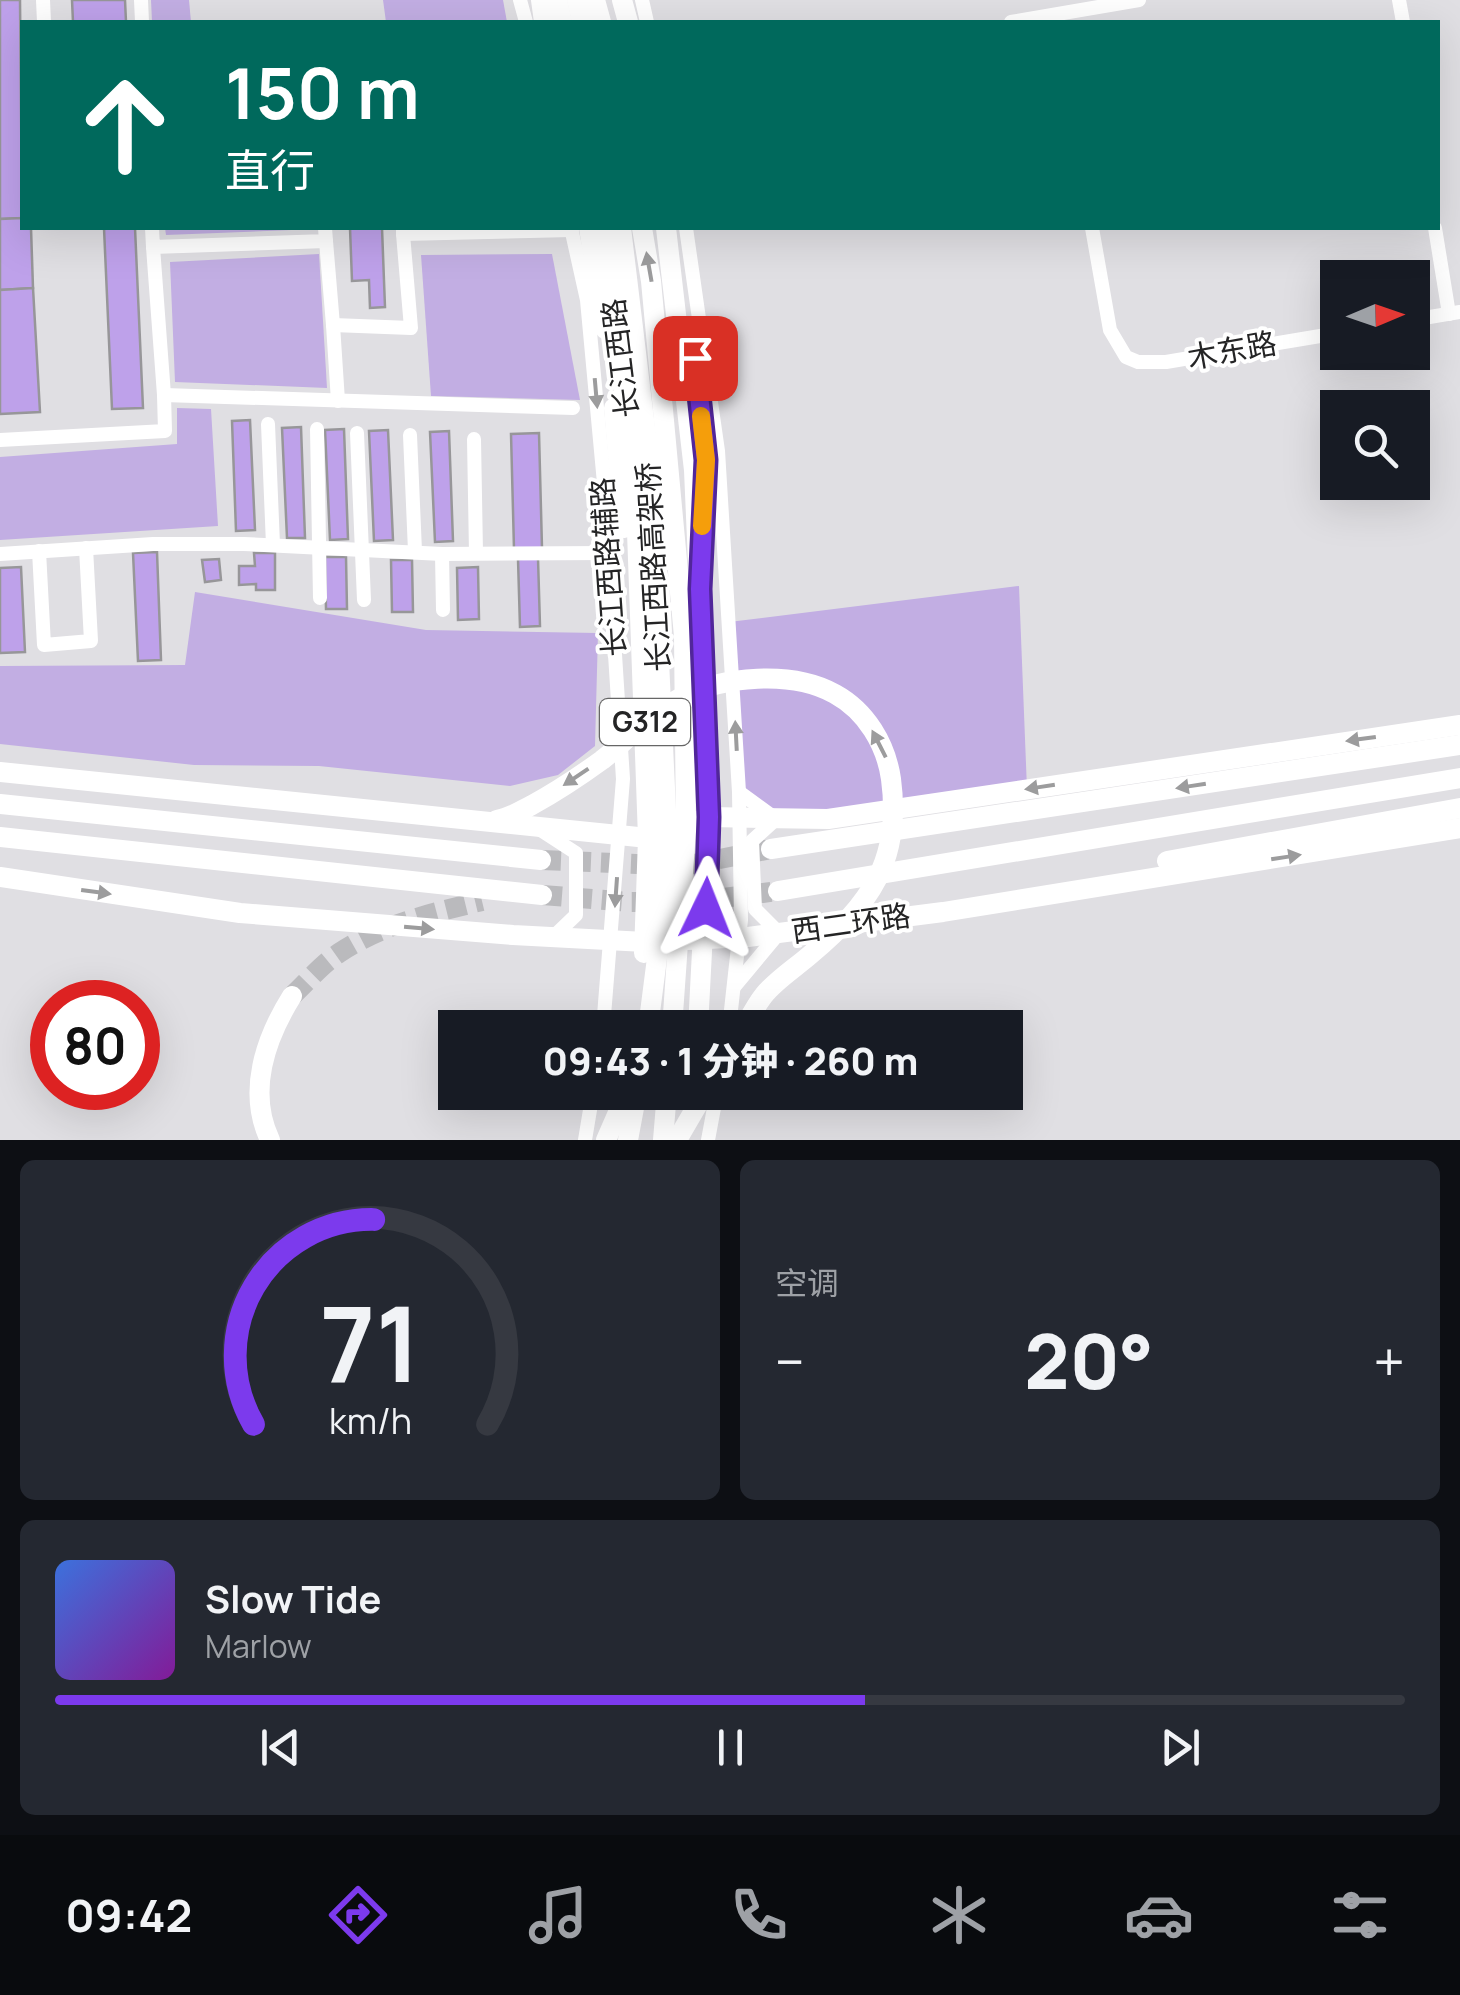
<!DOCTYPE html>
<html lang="zh">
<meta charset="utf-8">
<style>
body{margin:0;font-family:Manrope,"Noto Sans SC",sans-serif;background:#242831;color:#f1f3f6;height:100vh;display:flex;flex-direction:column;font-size:38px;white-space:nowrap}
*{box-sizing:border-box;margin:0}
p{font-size:32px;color:#9ea1a6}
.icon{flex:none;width:55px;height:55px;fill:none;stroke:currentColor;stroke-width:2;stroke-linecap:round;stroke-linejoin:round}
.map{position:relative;height:1140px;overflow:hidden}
.side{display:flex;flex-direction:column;gap:20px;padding:20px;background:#0d0f14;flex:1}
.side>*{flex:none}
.top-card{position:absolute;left:20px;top:20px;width:1420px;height:210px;border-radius:0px;box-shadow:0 10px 40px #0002;background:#00695c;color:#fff;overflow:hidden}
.needle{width:65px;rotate:88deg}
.fabs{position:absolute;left:1320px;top:260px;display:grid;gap:20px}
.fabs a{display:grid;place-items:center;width:110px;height:110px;border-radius:0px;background:#171b24;box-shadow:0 10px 40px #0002;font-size:50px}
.speed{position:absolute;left:30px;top:980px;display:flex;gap:20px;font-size:50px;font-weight:700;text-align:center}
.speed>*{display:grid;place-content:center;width:130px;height:130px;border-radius:50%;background:#171b24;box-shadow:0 10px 40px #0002;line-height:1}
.speed .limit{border:15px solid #d22;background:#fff;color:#111}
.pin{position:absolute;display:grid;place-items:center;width:85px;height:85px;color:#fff;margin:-42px;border-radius:20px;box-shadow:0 5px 15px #0006}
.me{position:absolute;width:110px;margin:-55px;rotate:2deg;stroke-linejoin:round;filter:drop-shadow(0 0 8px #0008)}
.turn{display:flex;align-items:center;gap:35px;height:210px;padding:0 40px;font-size:45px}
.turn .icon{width:130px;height:130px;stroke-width:2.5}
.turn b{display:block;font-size:70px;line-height:85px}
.big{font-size:75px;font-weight:800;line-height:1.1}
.side .tile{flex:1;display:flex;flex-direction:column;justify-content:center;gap:15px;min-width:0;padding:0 35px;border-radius:15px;background:#242831}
.side .dial{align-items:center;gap:0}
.dial svg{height:260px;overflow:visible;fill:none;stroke:#363941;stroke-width:7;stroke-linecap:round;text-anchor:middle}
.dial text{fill:#f1f3f6;stroke:none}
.song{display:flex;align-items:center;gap:30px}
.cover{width:120px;height:120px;border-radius:15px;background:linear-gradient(135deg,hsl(220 70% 55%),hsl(290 70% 35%))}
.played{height:10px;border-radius:5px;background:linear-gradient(90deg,#7c3aed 60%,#363941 60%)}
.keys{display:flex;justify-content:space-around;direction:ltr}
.heat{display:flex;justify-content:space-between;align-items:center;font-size:55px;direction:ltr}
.side .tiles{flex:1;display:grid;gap:20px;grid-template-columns:1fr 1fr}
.tile:last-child{grid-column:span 2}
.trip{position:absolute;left:438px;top:1010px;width:585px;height:100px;border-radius:0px;background:#171b24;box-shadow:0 10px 40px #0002;font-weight:800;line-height:100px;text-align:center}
.tab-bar{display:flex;height:160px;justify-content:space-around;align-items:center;background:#090b0e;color:#9ea1a6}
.tab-bar .icon{width:70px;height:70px}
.tab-bar .on{color:#7c3aed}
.tab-bar b{font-size:45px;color:#f1f3f6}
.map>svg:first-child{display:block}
.green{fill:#c2aee3}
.building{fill:#bea1ea;stroke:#979699;stroke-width:2.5}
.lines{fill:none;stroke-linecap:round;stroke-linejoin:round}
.highway-tunnel{stroke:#bababd;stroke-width:20;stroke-dasharray:20 10;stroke-linecap:butt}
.minor{stroke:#fff;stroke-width:14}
.highway{stroke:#fff;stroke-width:20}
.oneway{fill:#9c9c9d}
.route-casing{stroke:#51269a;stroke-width:25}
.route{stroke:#7c3aed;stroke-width:18}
.slow{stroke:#f59e0b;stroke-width:18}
.labels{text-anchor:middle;stroke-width:8;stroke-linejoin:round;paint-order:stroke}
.shield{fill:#fff;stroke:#666;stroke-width:2.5}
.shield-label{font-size:28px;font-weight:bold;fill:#242425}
.street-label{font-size:30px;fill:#242425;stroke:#fff}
</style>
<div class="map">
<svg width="1460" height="1140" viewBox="0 0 1460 1140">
<rect width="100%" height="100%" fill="#e0dfe3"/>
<g class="green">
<path d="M151 0H189L191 22H152Z"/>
<path d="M383 0H503L507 22H386Z"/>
<path d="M165 228H317V229L166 235Z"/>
<path d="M319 254 327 388 175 382 170 262Z"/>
<path d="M552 254 580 400 431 396 421 255Z"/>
<path d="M177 408 211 409 218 526 0 540V457L177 444Z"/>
<path d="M1019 586 1027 789 776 819 739 792 729 622Z"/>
<path d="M195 592 426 630 598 633 595 746 558 775 510 786 319 766 194 765 0 744V666L185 665Z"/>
</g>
<g class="building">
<path d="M0 0H20L22 218 0 219Z"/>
<path d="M72 0H125L126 22H73Z"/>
<path d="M22 218V228H31L33 288 0 290V219Z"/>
<path d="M104 228H135L143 408 112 409Z"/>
<path d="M350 228H382L385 307 370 308 369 280 352 281Z"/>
<path d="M33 288 40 412 0 414V290Z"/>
<path d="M250 420 255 530 236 531 232 421Z"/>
<path d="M301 427 305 538H287L282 428Z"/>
<path d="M344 429 348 539 330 540 325 430Z"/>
<path d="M388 430 393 540 374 541 369 431Z"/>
<path d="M449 431 453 541 435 542 430 432Z"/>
<path d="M539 433 542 548 514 549 511 434Z"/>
<path d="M157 552 161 660 138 661 133 553Z"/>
<path d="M254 553H275V590H256V584L239 585V566H255Z"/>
<path d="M325 557H346L347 609H326Z"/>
<path d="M538 558 540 626 520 627 518 559Z"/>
<path d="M219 559 221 580 205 582 202 560Z"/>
<path d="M391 560H412L413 612H392Z"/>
<path d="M21 567 25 652 0 653V568Z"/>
<path d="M478 567 479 619 458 620 457 568Z"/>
</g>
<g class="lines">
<g class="highway-tunnel">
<path d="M541 860 660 865"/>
<path d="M689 865 771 849"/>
<path d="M542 895 630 902H692L778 891"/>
<path d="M292 996C307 982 322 964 339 953 383 924 432 913 482 901"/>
</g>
<g class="minor">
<path d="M43 0 44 22"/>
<path d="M141 0 142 22"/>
<path d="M520 0 526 22"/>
<path d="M642 0 647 22"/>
<path d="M1399 0 1403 22"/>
<path d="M1011 22 1139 0"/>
<path d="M152 228 153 247 326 241 325 228"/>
<path d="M403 228V234L572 230"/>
<path d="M571 228 587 300 604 483 623 779 603 1028"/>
<path d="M686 228 718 451 739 792 741 920 729 1028"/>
<path d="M1092 228 1110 330 1126 357 1138 362H1166L1338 333"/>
<path d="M1435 228 1449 314"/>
<path d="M326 241 333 325 411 328 403 234"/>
<path d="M153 247 164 395"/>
<path d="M1412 320 1460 312"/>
<path d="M333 325 338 401"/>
<path d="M268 424 273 545"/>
<path d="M317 429 320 598"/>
<path d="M357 433 364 600"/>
<path d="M410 435 415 551"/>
<path d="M474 439 476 553"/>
<path d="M0 440 165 431 164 395 573 408"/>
<path d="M39 551 44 645 91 641 86 548"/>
<path d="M0 554 153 544H244L442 554 609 553"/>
<path d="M442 554 443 610"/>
<path d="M539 829 576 853V915L552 938"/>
<path d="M734 987 779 933 755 909 752 841 776 819 739 792"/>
<path d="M585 1140 593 1092"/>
<path d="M708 1140 717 1092"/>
</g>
<g class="highway">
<path d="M541 0 544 22"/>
<path d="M557 0 562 22"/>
<path d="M577 0 582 22"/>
<path d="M595 0 601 22"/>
<path d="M622 0 628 22"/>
<path d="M589 228 605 329"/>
<path d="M603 228 635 476 648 838 644 953"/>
<path d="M621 228 650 469 667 831 661 927 648 1028"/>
<path d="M642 228 651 281 684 636 686 830 672 1028"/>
<path d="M666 228 694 470 709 817 698 1028"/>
<path d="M614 408 624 528"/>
<path d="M0 772 648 838 709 817 828 819 1460 725"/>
<path d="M0 804 541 860"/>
<path d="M497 820C510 818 520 811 532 805 556 792 580 776 602 760 628 740 650 714 680 698 723 676 792 670 835 694 866 711 886 744 891 779 902 861 870 904 810 955 795 968 776 980 764 995 756 1005 750 1017 744 1028"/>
<path d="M0 837 542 895"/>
<path d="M771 849 1460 745"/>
<path d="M1167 861 1460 808"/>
<path d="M0 877 240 913 513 935 645 942 748 937 943 912 1460 828"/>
<path d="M778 891 1460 778"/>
<path d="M270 1140C247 1092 265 1039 292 996"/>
<path d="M606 1140 627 1092"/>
<path d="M628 1140 637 1092"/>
<path d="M663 1140 667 1092"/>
<path d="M677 1140 705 1092"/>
</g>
</g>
<defs><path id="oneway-solid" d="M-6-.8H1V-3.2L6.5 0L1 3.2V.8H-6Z" transform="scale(2.5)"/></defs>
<g class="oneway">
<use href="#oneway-solid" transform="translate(649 267) rotate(-100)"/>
<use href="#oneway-solid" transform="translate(596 393) rotate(85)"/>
<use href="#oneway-solid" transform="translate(736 736) rotate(-93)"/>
<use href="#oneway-solid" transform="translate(1361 739) rotate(172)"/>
<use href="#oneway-solid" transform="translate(879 744) rotate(-117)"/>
<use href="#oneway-solid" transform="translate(576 777) rotate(146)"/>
<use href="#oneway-solid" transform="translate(1191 786) rotate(171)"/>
<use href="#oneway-solid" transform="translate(1040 787) rotate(171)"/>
<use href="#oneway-solid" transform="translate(1286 857) rotate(-9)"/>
<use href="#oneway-solid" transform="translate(96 892) rotate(8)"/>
<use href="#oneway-solid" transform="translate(616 892) rotate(94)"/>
<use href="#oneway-solid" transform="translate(419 928) rotate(5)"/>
</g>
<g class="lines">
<g class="route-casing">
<path id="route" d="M695 358 706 460 700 589 709 817 706 908"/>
</g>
<use href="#route" class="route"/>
<path class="slow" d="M701 416 706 460 702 526"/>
</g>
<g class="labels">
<rect class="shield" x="600" y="699" width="90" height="46" rx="8"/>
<g class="shield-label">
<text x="645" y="732">G312</text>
</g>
<g class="street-label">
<text transform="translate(1232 351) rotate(-10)" y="10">木东路</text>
<text transform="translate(621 358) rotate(-97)" y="10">长江西路</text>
<text transform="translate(609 567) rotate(-94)" y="10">长江西路辅路</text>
<text transform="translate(654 567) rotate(-93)" y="10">长江西路高架桥</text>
<text transform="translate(851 924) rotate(-8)" y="10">西二环路</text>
</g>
</g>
</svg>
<div class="fabs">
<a><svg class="needle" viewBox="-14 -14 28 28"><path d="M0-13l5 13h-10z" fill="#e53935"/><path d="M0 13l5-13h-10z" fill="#9ea1a6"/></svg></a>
<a><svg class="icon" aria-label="search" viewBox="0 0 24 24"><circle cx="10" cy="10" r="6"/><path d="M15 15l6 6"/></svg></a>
</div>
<div class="speed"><div class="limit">80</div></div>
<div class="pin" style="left:695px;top:358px;background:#d93025"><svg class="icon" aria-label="arrive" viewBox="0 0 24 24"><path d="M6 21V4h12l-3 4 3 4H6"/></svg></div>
<svg class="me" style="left:706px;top:908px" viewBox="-20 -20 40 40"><path d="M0-17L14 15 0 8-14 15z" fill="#7c3aed" stroke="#fff" stroke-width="4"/></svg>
<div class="trip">09:43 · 1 分钟 · 260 m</div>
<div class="top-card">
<div class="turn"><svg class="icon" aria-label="ahead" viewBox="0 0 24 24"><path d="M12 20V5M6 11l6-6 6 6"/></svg><div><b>150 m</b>直行</div></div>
</div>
</div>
<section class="side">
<div class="tiles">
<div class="tile dial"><svg viewBox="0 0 100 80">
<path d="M14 69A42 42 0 1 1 86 69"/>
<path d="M14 69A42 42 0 0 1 51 6" stroke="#7c3aed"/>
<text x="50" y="56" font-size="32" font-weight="700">71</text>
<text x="50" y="72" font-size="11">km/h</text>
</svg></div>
<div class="tile"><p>空调</p>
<div class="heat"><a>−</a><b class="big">20°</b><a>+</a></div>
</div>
<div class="tile">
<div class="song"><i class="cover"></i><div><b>Slow Tide</b><p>Marlow</p></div></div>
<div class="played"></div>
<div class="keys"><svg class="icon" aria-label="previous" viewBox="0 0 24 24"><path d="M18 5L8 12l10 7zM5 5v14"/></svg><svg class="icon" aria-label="pause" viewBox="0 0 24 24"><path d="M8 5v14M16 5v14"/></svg><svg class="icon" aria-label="next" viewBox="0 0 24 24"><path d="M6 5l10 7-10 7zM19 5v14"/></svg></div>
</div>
</div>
</section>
<nav class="tab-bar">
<b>09:42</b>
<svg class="icon on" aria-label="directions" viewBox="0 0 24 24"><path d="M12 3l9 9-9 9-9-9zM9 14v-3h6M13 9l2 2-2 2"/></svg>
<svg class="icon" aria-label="music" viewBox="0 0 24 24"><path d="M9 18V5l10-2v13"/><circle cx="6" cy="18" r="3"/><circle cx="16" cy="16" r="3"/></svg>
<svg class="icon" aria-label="phone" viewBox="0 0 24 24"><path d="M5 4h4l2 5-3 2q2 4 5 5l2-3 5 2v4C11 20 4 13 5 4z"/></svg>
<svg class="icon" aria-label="climate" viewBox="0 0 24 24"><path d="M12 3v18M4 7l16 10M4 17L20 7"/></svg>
<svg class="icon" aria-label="car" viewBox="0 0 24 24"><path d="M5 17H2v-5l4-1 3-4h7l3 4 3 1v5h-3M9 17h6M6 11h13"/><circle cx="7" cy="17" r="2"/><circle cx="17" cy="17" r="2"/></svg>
<svg class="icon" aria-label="filters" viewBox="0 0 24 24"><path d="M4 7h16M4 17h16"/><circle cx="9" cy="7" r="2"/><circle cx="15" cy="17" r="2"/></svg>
</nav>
